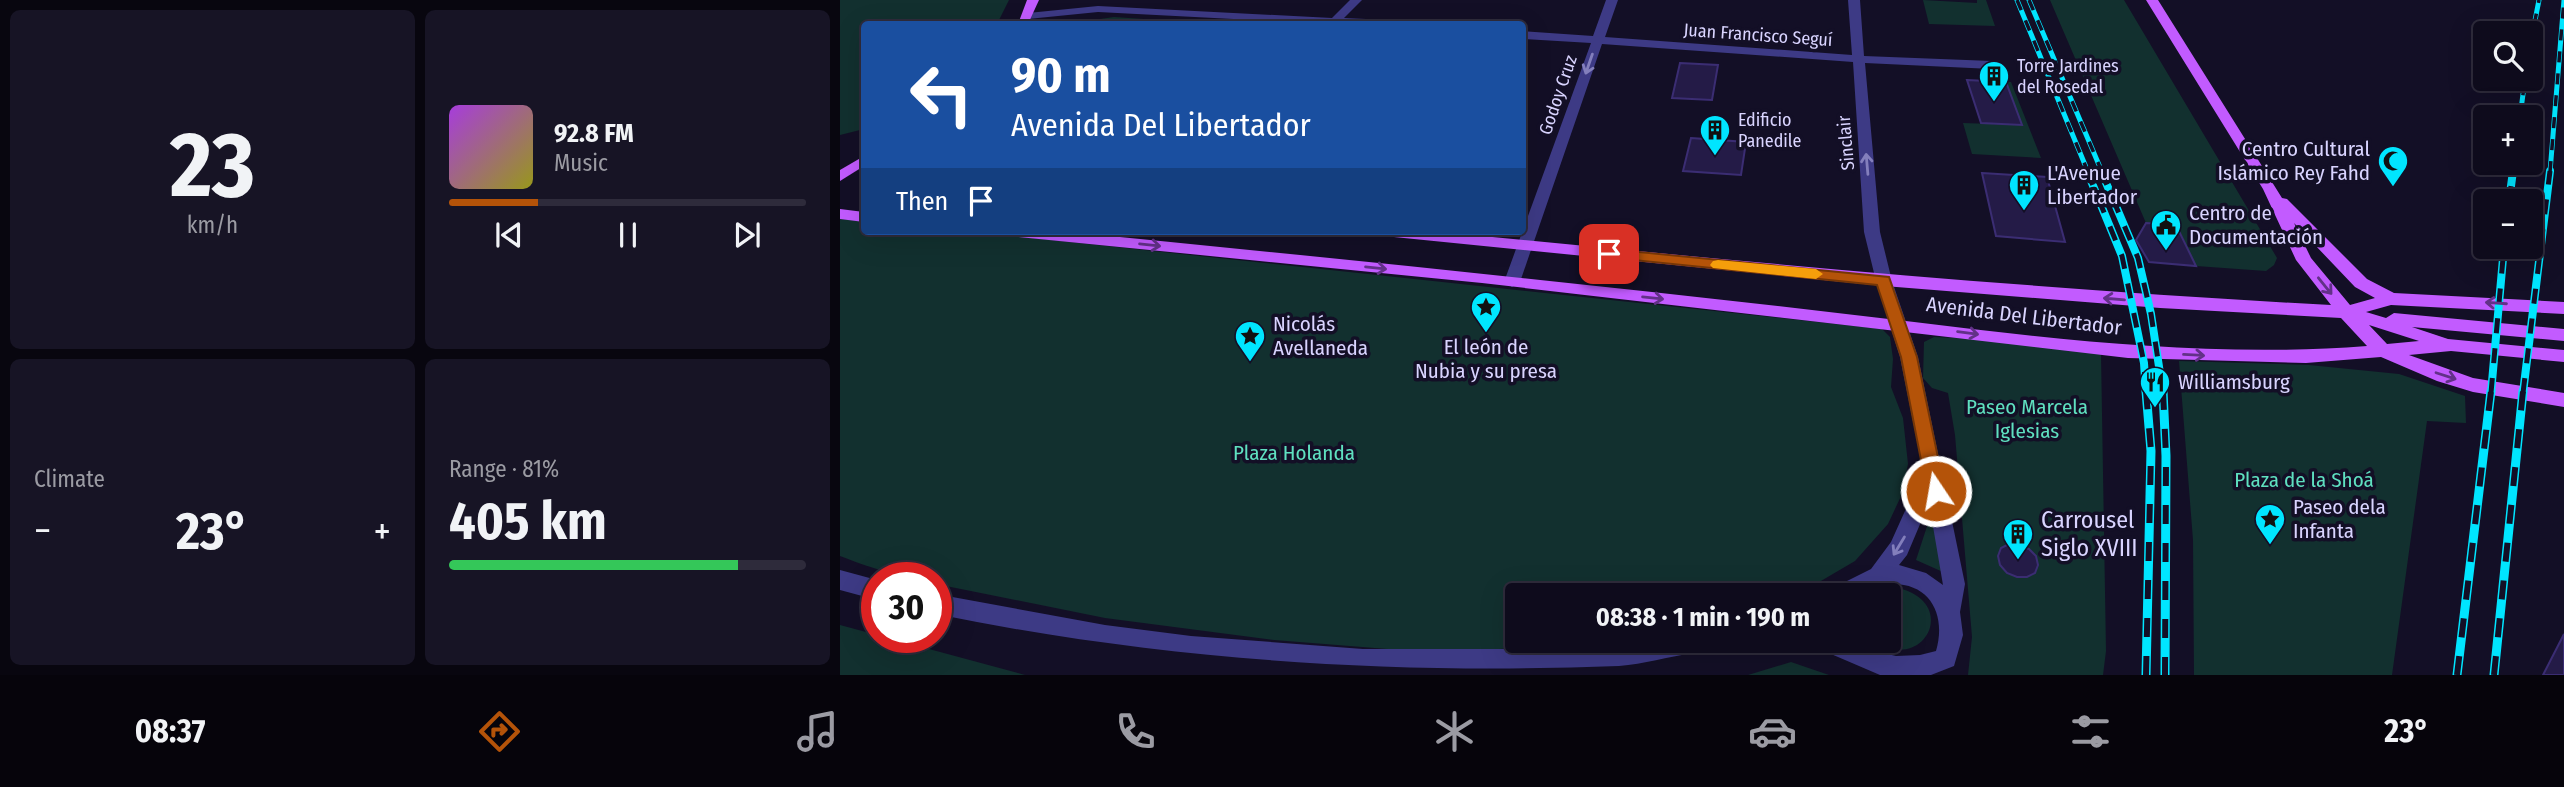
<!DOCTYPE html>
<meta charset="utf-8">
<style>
body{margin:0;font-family:"Fira Sans Condensed",sans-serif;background:#171425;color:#f1f3f6;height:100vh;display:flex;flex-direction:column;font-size:26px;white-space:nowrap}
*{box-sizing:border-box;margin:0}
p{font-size:23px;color:#9b9ba3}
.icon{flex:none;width:38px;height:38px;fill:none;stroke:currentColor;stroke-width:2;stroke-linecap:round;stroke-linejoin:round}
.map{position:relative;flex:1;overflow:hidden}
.panel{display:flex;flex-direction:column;gap:10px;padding:10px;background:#08060f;width:840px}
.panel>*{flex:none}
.hud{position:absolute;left:21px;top:21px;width:665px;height:214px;border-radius:7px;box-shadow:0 7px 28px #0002,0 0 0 2px #2e2b3b;background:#1a4fa0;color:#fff;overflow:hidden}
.fabs{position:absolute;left:1633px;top:21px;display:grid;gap:14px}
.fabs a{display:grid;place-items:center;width:70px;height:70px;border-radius:7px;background:#0e0b1c;box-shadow:0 7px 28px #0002,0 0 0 2px #2e2b3b;font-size:35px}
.speed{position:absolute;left:21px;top:562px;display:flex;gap:14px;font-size:35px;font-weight:700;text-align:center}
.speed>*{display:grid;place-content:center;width:91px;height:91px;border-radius:50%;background:#0e0b1c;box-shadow:0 7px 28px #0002,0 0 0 2px #2e2b3b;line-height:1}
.speed .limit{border:10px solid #d22;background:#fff;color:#111}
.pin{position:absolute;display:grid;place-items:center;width:60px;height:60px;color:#fff;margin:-30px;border-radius:14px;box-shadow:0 4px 10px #0006}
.me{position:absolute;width:77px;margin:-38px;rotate:348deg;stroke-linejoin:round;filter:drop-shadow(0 0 5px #0008)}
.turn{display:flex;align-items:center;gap:24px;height:147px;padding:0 35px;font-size:32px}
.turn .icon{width:91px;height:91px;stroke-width:2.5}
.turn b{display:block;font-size:49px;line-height:60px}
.then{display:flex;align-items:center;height:66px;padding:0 35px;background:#0003;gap:14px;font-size:26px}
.big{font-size:52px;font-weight:700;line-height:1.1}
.panel .widget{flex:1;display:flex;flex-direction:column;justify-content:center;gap:10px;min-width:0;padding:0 24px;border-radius:10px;background:#171425}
.panel .dial{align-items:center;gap:0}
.dial b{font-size:91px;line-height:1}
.song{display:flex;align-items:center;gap:21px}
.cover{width:84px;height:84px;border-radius:10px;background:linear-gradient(135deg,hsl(280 70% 55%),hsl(60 70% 35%))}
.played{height:7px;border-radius:4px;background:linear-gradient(90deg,#b45309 25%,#2e2b3b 25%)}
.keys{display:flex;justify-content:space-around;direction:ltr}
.heat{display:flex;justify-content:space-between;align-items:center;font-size:38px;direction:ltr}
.charge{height:10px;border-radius:5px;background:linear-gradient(90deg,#34c759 81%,#2e2b3b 0)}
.panel .tiles{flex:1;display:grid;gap:10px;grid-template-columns:repeat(2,1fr)}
.trip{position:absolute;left:665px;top:583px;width:396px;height:70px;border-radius:7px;background:#0e0b1c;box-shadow:0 7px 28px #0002,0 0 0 2px #2e2b3b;font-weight:700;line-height:70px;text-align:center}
.tab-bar{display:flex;height:112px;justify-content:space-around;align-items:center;background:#06040b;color:#9b9ba3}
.tab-bar .icon{width:49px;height:49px}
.tab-bar .selected{color:#b45309}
.tab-bar b{font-size:32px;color:#f1f3f6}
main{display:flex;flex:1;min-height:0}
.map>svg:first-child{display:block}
.green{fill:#12302f}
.building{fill:#241b47;stroke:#3b2d73;stroke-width:2}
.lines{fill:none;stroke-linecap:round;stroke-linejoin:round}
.minor{fill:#3d3a85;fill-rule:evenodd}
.major{fill:#c25bff;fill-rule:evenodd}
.rail-far2-casing{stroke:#00e5ff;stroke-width:5}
.rail-far1-casing{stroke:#00e5ff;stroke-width:8}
.rail-casing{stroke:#00e5ff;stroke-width:9}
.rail-far2{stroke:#130f26;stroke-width:3.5;stroke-dasharray:11;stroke-linecap:butt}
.rail-far1{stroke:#130f26;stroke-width:5;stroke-dasharray:15;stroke-linecap:butt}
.rail{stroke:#130f26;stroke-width:6;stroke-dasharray:19;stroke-linecap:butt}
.oneway{stroke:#837fbc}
.oneway2{stroke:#623188}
.route{fill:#b45309;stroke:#753606;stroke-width:2}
.slow{fill:#f59e0b}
.labels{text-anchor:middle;stroke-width:7;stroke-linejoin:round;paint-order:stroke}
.far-street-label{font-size:18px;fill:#d9d4ff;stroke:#130f26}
.far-poi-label{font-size:18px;fill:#d9d4ff;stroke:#130f26;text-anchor:start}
.poi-label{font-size:21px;fill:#d9d4ff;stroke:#130f26;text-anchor:start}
.street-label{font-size:21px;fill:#d9d4ff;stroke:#130f26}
.park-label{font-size:21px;fill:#5fe0c0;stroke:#130f26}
.near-poi-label{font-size:24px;fill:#d9d4ff;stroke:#130f26;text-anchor:start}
</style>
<main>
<section class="panel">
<div class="tiles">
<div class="widget dial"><b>23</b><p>km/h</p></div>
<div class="widget">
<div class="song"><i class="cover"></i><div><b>92.8 FM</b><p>Music</p></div></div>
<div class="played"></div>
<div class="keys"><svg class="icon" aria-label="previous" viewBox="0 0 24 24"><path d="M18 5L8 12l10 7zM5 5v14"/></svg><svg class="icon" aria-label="pause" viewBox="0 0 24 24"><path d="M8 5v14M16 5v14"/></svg><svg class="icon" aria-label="next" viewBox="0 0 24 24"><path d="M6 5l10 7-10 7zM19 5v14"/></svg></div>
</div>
<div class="widget"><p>Climate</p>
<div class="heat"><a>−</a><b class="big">23°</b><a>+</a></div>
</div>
<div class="widget"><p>Range · 81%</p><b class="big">405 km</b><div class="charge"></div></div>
</div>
</section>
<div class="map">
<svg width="1724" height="675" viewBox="0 0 1724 675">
<rect width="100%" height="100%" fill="#130f26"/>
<g class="green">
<path d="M0 0H169L157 24H24V129L0 135Z"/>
<path d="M1083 0 1137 3V0H1146L1155 26 1089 24Z"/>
<path d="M1210 0H1284L1437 258 1434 265 1426 271 1356 266 1337 225 1306 223Z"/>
<path d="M274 17 378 24H253L260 19Z"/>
<path d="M1166 82H1171L1201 158 1132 154 1123 123 1181 125Z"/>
<path d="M0 218 24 221V231H126L1042 329 1050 337 1053 359 1051 387 1063 418 1068 464 1062 494 1048 524 1015 561 957 595H677V640L767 641 752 643 598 653 434 640 265 618 96 584V578C56 577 37 570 0 556Z"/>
<path d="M1094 337 1156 340 1261 354 1266 651 1263 675H1128L1132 637 1115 435 1108 393 1092 388 1083 378 1084 342Z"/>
<path d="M1339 361 1469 365 1559 374 1625 396 1626 423 1587 421 1552 675H1354L1353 540Z"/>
<path d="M1093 508 1103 572 1076 560Z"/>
<path d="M1054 587C1122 600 1085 675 1034 641L1048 640V595H1031L1043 589Z"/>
<path d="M0 625 185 675H0Z"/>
<path d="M951 662 989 675H908Z"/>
</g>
<g class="building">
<path d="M840 63 878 65 872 100 832 98Z"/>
<path d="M1127 80 1166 82 1182 125 1141 123Z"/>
<path d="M851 138 906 142 901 175 843 171Z"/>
<path d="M1142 173 1207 177 1225 242 1156 236Z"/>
<path d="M1306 223 1336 225 1356 266 1309 262 1296 240Z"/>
<path d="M1169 544 1189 549 1196 556 1198 565 1195 573 1187 577H1177L1167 573 1160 565 1158 556 1161 548Z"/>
<path d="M1724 634V675H1703Z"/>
</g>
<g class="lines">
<g class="minor">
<path d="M510 0H522L504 18 548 20 554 24H487L258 12 188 19 182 16 188 13 258 6 492 18Z"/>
<path d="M766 0H778L765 37 1012 55 1008 0H1020L1024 56 1152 61 1158 65 1152 69 1025 63 1040 232 1052 281 1078 357 1125 584 1120 612 1123 635 1114 666 1091 675H1040L977 648 974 640H1020L1039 652 1056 656 1080 655 1096 651C1106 617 1092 584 1053 584 1040 584 1033 592 1022 595 1016 597 1006 595 1000 595L1007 581 1031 569 1051 542 1083 471 1060 357 1036 281 1024 232 1013 62 762 44 680 282 672 287 664 282 751 43 682 39V31L753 36ZM1089 503 1103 585 1086 573 1059 565 1067 555Z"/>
<path d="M0 570 37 580V600L0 590Z"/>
<path d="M96 594 265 625 351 636 523 649H695L805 640H902L899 648C884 653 868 650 852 653 828 657 804 664 779 666 550 675 321 660 96 614Z"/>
</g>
<g class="major">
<path d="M187 0H199L188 24H178Z"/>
<path d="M1306 0H1318L1442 198 1447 199 1527 279 1554 293 1724 302V314L1551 305 1526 312 1546 318 1554 313 1724 329V341L1572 327 1608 339 1724 350V362L1611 351 1569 355 1633 378 1724 393V407L1633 392 1597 381 1541 357 1466 363 1288 358 642 283 169 236 161 231H219C464 255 710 280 955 308 1144 329 1336 361 1527 346L1501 318 1320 308 1044 286 544 236 536 231H593C892 261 1191 289 1491 305L1456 260 1423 189ZM1454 223 1515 287 1535 298 1510 305 1471 258ZM1529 325 1579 341 1547 344Z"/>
<path d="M24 156V166L0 181V170Z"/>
<path d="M0 209 24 212V222L0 219Z"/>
</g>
<g class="rail-far2-casing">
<g id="rail-far2">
<path d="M1177 0 1248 172"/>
<path d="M1189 0 1262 172"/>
<path d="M1690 46 1699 0"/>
<path d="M1680 117 1685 79"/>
<path d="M1673 172 1674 163"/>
<path d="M1710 172 1724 0"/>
</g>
</g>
<g class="rail-far1-casing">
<g id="rail-far1">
<path d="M1247 171 1282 256 1304 363 1306 393"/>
<path d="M1261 171 1298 258 1311 314 1323 393"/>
<path d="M1669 201 1673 171"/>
<path d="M1651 393 1664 247"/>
<path d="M1683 393 1710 171"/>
</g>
</g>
<g class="rail-casing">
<g id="rail">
<path d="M1323 391 1326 456 1325 675"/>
<path d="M1306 675 1311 451 1306 391"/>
<path d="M1617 675 1651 391"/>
<path d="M1654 675 1683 391"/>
</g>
</g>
<use href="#rail-far2" class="rail-far2"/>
<use href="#rail-far1" class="rail-far1"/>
<use href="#rail" class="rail"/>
</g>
<defs><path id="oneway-shaft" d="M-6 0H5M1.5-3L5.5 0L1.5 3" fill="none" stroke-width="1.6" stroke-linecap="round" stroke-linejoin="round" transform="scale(1.75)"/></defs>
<g class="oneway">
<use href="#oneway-shaft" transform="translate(749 64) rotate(109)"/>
<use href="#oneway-shaft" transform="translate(1027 164) rotate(-95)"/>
<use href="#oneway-shaft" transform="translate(1059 546) rotate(121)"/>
</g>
<g class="oneway2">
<use href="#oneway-shaft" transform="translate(310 245) rotate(6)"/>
<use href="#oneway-shaft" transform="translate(536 268) rotate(6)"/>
<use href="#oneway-shaft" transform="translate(1485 286) rotate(51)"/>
<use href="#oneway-shaft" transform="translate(813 298) rotate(6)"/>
<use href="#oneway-shaft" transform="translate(1274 299) rotate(-175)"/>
<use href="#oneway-shaft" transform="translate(1656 303) rotate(-176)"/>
<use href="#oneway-shaft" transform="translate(1128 333) rotate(7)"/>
<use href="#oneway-shaft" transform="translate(1354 355) rotate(3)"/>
<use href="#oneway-shaft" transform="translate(1606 376) rotate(18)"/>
</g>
<path class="route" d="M769 249 1049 277 1077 357 1105 491 1102 497 1096 499 1089 497 1087 491 1061 357 1037 285 764 257 762 254 764 250Z"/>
<path class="slow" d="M878 260 976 269 983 274 976 279 873 268 870 265 873 261Z"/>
<defs>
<g id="building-pin" transform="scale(1.575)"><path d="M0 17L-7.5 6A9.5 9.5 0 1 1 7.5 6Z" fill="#00e5ff" stroke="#130f26"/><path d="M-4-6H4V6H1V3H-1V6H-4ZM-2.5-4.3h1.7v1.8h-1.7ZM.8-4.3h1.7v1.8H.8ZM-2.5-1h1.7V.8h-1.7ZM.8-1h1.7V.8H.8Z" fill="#111"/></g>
<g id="mosque-pin" transform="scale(1.575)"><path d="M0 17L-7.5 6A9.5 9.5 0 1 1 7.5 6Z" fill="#00e5ff" stroke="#130f26"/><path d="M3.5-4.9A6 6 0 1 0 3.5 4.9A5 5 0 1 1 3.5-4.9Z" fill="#111"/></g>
<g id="civic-pin" transform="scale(1.575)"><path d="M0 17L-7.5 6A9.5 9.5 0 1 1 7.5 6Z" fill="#00e5ff" stroke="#130f26"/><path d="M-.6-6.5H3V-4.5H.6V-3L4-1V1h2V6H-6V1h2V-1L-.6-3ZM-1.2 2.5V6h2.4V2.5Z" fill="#111"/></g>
<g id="sight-pin" transform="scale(1.575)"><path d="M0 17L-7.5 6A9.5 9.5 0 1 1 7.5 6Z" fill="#00e5ff" stroke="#130f26"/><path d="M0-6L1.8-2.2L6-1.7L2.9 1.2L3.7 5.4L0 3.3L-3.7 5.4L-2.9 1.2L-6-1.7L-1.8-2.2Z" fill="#111"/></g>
<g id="restaurant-pin" transform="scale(1.575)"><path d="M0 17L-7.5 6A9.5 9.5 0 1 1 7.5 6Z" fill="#00e5ff" stroke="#130f26"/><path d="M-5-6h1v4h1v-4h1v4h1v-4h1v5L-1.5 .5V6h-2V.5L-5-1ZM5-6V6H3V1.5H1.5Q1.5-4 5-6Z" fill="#111"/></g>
</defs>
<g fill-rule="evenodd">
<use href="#building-pin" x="1154" y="76"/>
<use href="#building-pin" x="875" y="130"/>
<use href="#mosque-pin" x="1553" y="161"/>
<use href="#building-pin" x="1184" y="185"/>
<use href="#civic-pin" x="1326" y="225"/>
<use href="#sight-pin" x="646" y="307"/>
<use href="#sight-pin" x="410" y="336"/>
<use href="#restaurant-pin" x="1315" y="382"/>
<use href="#sight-pin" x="1430" y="519"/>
<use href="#building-pin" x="1178" y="534"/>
</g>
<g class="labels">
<g class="far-street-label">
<text transform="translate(918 35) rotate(4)" y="6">Juan Francisco Seguí</text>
<text transform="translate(718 95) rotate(-71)" y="6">Godoy Cruz</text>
<text transform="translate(1006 143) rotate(-95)" y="6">Sinclair</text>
</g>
<g class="far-poi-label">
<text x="1177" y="72">Torre Jardines<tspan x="1177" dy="21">del Rosedal</tspan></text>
<text x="898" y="126">Edificio<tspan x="898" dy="21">Panedile</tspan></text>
</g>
<g class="poi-label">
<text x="1530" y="156" text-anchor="end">Centro Cultural<tspan x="1530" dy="24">Islámico Rey Fahd</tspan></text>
<text x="1207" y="180">L'Avenue<tspan x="1207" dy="24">Libertador</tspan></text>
<text x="1349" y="220">Centro de<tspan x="1349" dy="24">Documentación</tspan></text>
<text x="433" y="331">Nicolás<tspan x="433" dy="24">Avellaneda</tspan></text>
<text x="646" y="354" text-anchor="middle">El león de<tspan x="646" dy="24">Nubia y su presa</tspan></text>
<text x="1338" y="389">Williamsburg</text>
<text x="1453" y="514">Paseo dela<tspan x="1453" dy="24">Infanta</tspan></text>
</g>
<g class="street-label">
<text transform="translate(1184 316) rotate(7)" y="7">Avenida Del Libertador</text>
</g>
<g class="park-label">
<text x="1187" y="414">Paseo Marcela<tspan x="1187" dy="24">Iglesias</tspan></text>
<text x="454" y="460">Plaza Holanda</text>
<text x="1464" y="487">Plaza de la Shoá</text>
</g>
<g class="near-poi-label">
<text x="1201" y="528">Carrousel<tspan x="1201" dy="28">Siglo XVIII</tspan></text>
</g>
</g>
</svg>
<div class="fabs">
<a><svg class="icon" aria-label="search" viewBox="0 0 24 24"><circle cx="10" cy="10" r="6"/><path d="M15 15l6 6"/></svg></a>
<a>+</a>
<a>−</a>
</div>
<div class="speed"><div class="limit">30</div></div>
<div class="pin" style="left:769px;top:254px;background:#d93025"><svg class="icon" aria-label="arrive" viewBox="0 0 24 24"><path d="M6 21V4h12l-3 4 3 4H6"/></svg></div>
<svg class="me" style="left:1096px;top:491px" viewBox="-20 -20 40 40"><circle r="17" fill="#b45309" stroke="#fff" stroke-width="3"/><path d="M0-11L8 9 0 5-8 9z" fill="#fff"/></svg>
<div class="trip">08:38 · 1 min · 190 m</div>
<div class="hud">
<div class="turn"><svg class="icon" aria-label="left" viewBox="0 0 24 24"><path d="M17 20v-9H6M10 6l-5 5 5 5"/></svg><div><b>90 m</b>Avenida Del Libertador</div></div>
<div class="then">Then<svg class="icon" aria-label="arrive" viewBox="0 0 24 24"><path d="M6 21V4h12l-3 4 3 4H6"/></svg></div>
</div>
</div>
</main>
<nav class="tab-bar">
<b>08:37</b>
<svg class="icon selected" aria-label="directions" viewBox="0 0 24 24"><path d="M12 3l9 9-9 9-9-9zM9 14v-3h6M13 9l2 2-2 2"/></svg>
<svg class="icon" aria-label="music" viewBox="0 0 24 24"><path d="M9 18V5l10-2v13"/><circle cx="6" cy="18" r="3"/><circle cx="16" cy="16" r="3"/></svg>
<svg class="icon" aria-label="phone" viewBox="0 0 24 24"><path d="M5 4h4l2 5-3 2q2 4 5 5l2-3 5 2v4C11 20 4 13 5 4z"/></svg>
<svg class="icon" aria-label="climate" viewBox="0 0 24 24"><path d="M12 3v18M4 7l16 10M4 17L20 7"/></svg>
<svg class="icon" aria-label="car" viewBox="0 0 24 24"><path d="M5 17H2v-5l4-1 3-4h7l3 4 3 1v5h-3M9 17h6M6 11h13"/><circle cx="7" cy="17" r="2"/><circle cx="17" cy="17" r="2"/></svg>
<svg class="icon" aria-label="filters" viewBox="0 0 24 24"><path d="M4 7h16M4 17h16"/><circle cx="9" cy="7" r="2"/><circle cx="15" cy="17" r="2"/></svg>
<b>23°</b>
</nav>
